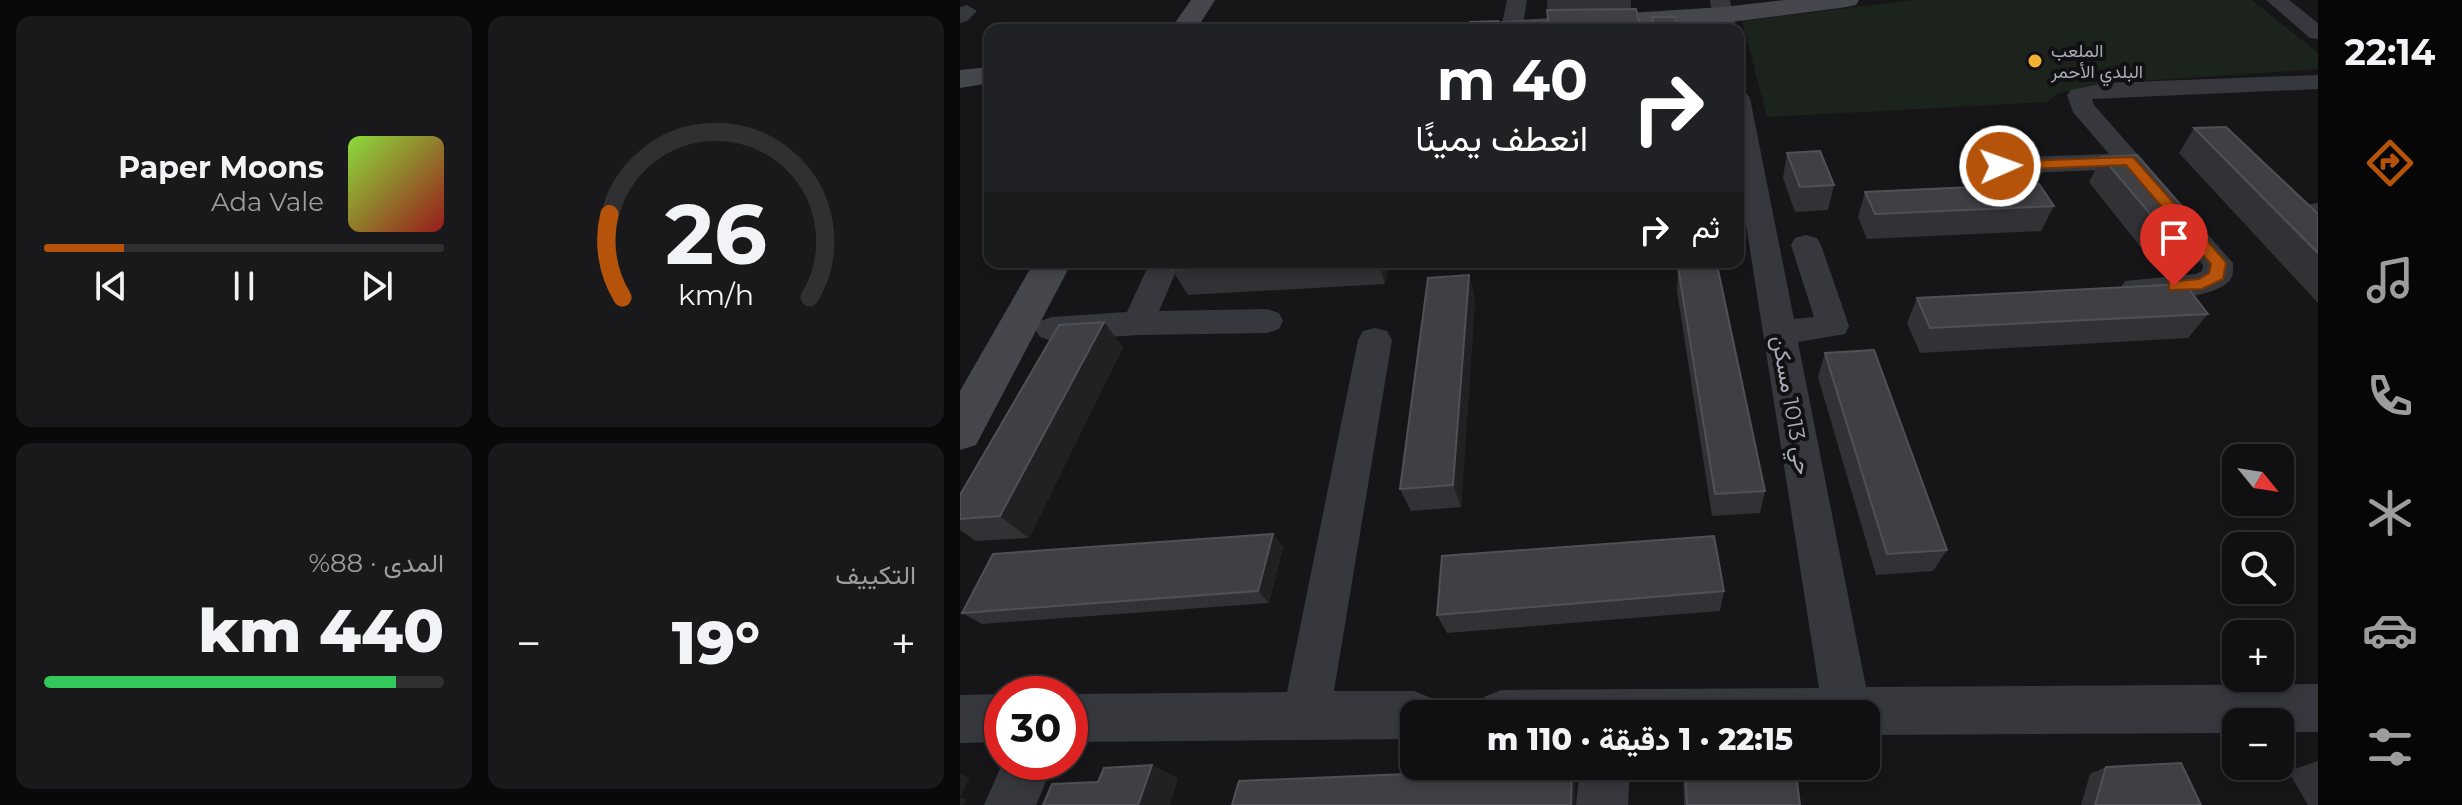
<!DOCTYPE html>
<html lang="ar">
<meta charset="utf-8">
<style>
body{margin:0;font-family:Montserrat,Vazirmatn,sans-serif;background:#19191b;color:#f1f3f6;direction:rtl;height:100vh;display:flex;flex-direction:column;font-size:30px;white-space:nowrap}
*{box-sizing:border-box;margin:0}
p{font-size:26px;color:#9c9d9f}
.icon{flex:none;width:44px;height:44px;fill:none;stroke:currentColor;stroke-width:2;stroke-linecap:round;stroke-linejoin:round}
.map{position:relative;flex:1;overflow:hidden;direction:ltr}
.drawer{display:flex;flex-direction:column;gap:16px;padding:16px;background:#09090a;width:960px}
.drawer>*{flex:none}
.top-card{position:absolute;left:24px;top:24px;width:760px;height:244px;border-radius:16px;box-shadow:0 4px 12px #0003,0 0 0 2px #303032;direction:rtl;background:#202124;color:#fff;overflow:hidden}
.needle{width:52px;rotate:120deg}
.fabs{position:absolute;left:1262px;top:444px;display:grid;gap:16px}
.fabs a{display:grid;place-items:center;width:72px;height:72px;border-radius:16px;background:#101012;box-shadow:0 4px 12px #0003,0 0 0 2px #303032;font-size:40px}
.speed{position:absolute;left:24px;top:676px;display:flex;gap:16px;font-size:40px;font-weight:700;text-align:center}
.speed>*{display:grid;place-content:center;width:104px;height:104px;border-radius:50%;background:#101012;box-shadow:0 4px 12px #0003,0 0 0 2px #303032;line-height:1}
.speed .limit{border:12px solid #d22;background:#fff;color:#111}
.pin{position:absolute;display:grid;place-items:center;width:68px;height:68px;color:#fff;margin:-82px -34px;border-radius:50% 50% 50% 0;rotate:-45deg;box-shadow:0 0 8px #0007}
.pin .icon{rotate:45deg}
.me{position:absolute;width:88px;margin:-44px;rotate:88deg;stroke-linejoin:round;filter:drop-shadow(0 0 6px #0008)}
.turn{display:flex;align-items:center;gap:28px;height:168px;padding:0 24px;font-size:36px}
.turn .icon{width:104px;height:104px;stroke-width:2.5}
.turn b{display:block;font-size:56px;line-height:68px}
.then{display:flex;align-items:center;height:76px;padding:0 24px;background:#0003;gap:16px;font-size:30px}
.big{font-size:60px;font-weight:800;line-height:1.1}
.drawer .widget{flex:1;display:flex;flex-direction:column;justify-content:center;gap:12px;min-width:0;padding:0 28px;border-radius:16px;background:#19191b}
.drawer .dial{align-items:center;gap:0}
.dial svg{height:208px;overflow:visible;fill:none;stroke:#303032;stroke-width:7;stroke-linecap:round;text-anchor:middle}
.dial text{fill:#f1f3f6;stroke:none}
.song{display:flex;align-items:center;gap:24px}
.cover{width:96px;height:96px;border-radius:12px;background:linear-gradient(135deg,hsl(90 70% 55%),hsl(0 70% 35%))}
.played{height:8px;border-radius:4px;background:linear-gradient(90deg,#b45309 20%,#303032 20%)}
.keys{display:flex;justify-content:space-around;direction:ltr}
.heat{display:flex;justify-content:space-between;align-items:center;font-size:44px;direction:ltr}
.charge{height:12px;border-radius:6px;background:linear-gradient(90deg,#34c759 88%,#303032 0)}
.drawer .tiles{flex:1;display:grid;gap:16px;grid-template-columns:repeat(2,1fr)}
.trip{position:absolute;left:440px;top:700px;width:480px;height:80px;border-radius:16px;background:#101012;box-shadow:0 4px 12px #0003,0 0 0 2px #303032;font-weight:800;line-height:80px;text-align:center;direction:rtl}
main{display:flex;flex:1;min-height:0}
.tab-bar{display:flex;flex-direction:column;width:144px;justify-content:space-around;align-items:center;background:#060607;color:#9c9d9f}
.tab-bar .icon{width:56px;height:56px}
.tab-bar .current{color:#b45309}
.tab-bar b{font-size:36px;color:#f1f3f6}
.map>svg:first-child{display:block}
.green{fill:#1c231d}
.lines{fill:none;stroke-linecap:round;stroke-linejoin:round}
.street{fill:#37383d;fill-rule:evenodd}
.secondary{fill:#45474d;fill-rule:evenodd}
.wall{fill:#323236}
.shaded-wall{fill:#212124}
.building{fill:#3f3f44;stroke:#4f5156;stroke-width:2}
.route{fill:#b45309;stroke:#753606;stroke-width:2}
.poi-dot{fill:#f2b134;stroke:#111113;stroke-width:3}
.labels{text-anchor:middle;stroke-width:8;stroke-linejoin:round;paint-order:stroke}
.far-poi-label{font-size:18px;fill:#a8adb8;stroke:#111113;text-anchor:start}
.street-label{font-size:22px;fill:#a8adb8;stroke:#111113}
</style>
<main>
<nav class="tab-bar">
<b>22:14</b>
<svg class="icon current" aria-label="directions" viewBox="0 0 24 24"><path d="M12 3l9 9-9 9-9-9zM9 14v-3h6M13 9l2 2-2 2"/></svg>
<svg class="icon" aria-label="music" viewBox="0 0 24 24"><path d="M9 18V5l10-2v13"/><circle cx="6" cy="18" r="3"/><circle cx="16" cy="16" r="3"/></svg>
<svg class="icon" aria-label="phone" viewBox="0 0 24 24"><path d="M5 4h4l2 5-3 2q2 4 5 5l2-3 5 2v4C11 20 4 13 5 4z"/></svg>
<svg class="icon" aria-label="climate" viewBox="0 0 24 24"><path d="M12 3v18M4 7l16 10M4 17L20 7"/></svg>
<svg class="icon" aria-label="car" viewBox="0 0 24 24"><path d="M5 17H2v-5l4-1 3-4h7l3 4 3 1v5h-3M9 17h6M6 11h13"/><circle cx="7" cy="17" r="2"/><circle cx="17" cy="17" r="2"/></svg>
<svg class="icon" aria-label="filters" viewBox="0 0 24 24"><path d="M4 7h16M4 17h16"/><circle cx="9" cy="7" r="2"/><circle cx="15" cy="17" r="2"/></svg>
</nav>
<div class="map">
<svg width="1358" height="805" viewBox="0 0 1358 805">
<rect width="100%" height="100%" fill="#161618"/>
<path class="green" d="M953 0H1292L1358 53V69L1138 84 1097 94 1087 102 807 117 782 21Z"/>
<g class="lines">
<g class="street">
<path d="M547 0H567L562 30 541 29Z"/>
<path d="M750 0H770L777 30H755Z"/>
<path d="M1306 0H1329L1358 23V39L1350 38Z"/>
<path d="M7 5 17 11 7 21 0 23V7Z"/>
<path d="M1358 75V89L1132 99 1134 105 1273 263C1273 270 1274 276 1269 281 1254 299 1186 303 1165 297L1160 289 1165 281 1236 274 1242 271 1243 265 1162 169 1040 174 1031 172 1027 166 1031 160 1040 158 1149 154 1113 112 1107 95 1111 90 1144 83Z"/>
<path d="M778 91 786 93 790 98 834 319 854 317 831 245 835 238 846 235 857 238 861 245 889 326 885 334 838 342 906 687 1358 684V732H1320V722H1276V733L906 735V714H517L524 697 541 690 859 688 778 174Z"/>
<path d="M1358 203V222L1348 219 1342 211 1346 205Z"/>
<path d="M190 262H220L199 311 307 309 319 313 323 321 319 329 307 333 178 335 92 341 80 337 75 329 80 321 92 317 167 312Z"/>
<path d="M415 328 427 331 432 340 374 691H454L471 698 478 714H454V739L110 742V694L327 692 398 340 403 331Z"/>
<path d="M43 694 42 742 0 743V695Z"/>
<path d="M43 762H94L76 805H24Z"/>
<path d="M620 766H670L668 805H616Z"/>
</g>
<g class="secondary">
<path d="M231 0H255L236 30H210Z"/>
<path d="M825 0H899L896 5 887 7 763 23 648 30H515L519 24 528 22 763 7Z"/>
<path d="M30 67V83L0 88V70Z"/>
<path d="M74 262H112L16 445 0 450V391Z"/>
</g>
</g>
<g class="wall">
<path d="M587 0H671V9L589 30Z"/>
<path d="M1234 128 1358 214V303L1219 153Z"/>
<path d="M827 153 874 185 868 210 835 212 823 178Z"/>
<path d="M1142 157 1240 227 1222 252 1186 254 1129 182Z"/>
<path d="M905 192 1094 206 1081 231 907 239 898 217Z"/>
<path d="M216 262H429L425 284 228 295 212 270Z"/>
<path d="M519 262H653L521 269Z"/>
<path d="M718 267 805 491 800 513 752 516 717 291Z"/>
<path d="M509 275 515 300 501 507 451 511 440 489Z"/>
<path d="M957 298 1248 314 1228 338 960 353 947 323Z"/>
<path d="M163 347 69 538 16 541 0 530V495Z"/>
<path d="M865 353 987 550 973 571 916 575 858 377Z"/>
<path d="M323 547 309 603 22 624 2 613Z"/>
<path d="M764 591 760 611 487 633 477 615Z"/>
<path d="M1358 761V805H1348L1328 771Z"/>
<path d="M725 766 840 805H724L723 777Z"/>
<path d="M1146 767 1241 805H1121L1130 774Z"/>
</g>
<g class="shaded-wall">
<path d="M418 262H429L425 284Z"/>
<path d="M509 275 515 300 501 507 493 485Z"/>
<path d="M144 322 163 347 69 538 40 516Z"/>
<path d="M313 534 323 547 309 603 298 591Z"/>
<path d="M192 765 218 778 210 805H178Z"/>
<path d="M612 767 616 780 615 805H611Z"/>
<path d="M0 774 10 778 0 797 7 799 3 805H0Z"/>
</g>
<g class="building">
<path d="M676 9 681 30H589L587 10Z"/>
<path d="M692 17H715L718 30H695Z"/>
<path d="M538 21 537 30H509L510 22Z"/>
<path d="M1266 127 1358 214V253L1234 128Z"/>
<path d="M860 151 874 185 840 187 827 153Z"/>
<path d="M1177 155 1240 227 1203 229 1142 157Z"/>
<path d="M1079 184 1094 206 915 214 905 192Z"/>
<path d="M216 262H357L212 270Z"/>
<path d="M757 265 805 491 755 494 718 267Z"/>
<path d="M509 275 493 485 440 489 468 278Z"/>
<path d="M1225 284 1248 314 970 328 957 298Z"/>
<path d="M144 322 40 516 0 519V495L99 325Z"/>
<path d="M914 350 987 550 927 554 865 353Z"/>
<path d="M313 534 298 591 2 613 33 554Z"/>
<path d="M754 536 764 591 477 615 482 556Z"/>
<path d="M1221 763 1241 805H1135L1146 767Z"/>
<path d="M192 765 178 805H83L92 784 138 782 144 768Z"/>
<path d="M725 766H835L840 805H727Z"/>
<path d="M612 767 611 805H272L279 781Z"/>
</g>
<path class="route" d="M1169 157 1174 158 1264 260 1266 263 1263 279 1242 289 1209 290V282L1239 279 1249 273 1251 264 1166 165 1040 170 1033 166 1040 162Z"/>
<circle class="poi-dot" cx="1075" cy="61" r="8"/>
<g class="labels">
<g class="far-poi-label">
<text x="1091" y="57">الملعب<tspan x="1091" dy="21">البلدي الأحمر</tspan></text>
</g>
<g class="street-label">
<text transform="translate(832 405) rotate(80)" y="8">حي 1013 مسكن</text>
</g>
</g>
</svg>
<div class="fabs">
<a><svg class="needle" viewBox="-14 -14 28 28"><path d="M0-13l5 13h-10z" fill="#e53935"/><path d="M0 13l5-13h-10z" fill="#9c9d9f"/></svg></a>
<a><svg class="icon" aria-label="search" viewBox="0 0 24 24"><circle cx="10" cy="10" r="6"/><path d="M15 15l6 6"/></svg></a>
<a>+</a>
<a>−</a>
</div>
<div class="speed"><div class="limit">30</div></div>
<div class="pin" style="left:1214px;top:286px;background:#d93025"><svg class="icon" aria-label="arrive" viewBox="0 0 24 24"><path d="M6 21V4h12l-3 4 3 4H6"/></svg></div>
<svg class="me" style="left:1040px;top:166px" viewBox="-20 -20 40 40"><circle r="17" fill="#b45309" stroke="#fff" stroke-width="3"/><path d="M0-11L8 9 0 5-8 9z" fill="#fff"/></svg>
<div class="trip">22:15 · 1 دقيقة · 110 m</div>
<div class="top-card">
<div class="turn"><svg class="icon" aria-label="right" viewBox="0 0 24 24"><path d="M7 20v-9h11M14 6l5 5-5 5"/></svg><div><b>40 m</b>انعطف يمينًا</div></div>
<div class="then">ثم<svg class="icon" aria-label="right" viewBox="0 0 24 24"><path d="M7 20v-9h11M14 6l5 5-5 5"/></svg></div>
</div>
</div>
<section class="drawer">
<div class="tiles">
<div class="widget dial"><svg viewBox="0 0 100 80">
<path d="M14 69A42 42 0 1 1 86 69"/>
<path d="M14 69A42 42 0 0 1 9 37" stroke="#b45309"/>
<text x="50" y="56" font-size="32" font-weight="700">26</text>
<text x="50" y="72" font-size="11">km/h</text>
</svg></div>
<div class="widget">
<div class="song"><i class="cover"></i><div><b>Paper Moons</b><p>Ada Vale</p></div></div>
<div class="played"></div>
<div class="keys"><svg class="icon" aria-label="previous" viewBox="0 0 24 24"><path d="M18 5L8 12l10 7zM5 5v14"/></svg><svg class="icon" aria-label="pause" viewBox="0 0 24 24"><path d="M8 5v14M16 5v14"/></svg><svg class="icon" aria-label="next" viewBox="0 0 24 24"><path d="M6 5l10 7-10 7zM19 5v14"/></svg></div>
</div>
<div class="widget"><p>التكييف</p>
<div class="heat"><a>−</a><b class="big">19°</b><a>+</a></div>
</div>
<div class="widget"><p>المدى · 88%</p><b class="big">440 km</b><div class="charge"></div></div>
</div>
</section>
</main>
